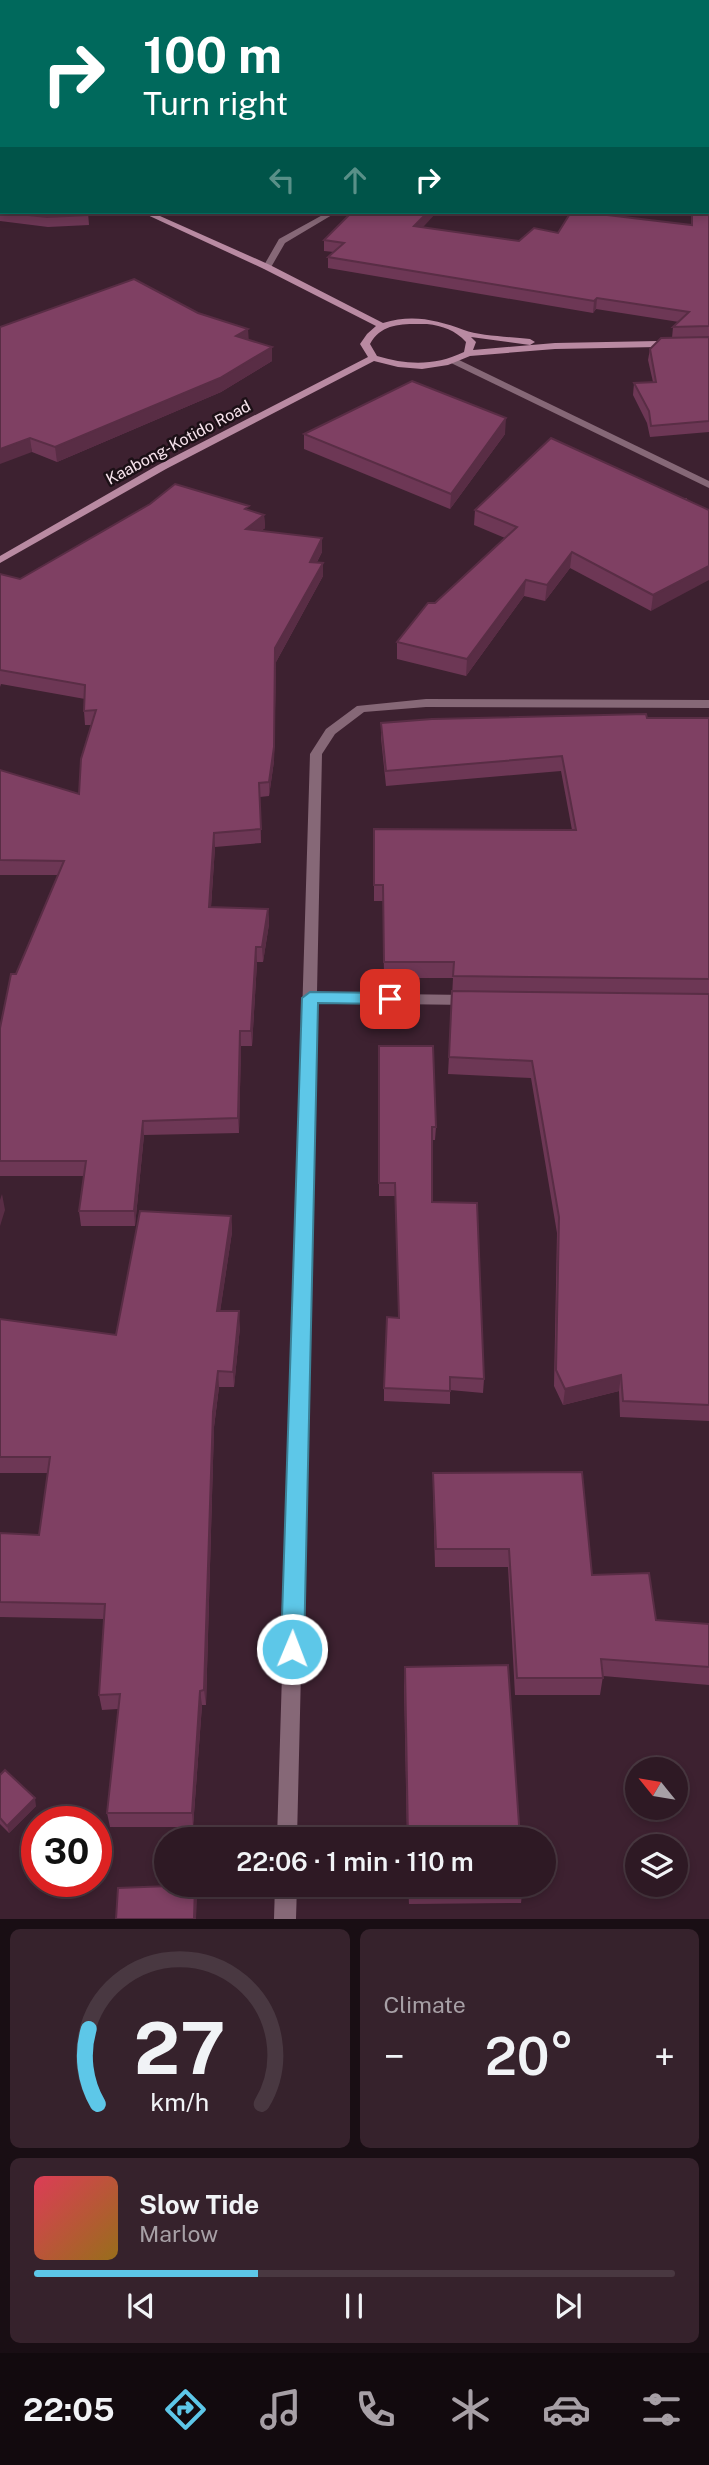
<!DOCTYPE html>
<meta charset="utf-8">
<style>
body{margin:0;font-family:"Public Sans",sans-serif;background:#36222c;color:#f1f3f6;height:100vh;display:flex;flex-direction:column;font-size:26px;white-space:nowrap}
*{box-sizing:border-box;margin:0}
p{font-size:23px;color:#a7a0a6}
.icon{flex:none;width:38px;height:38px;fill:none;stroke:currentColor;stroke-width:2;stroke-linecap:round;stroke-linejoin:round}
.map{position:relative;height:1919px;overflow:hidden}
.sheet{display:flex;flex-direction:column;gap:10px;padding:10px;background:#190e14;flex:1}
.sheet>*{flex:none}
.hud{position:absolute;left:0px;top:0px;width:710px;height:214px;box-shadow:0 4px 10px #0003,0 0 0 2px #493841;background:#00695c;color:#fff;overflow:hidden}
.needle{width:46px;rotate:300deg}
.controls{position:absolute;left:625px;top:1757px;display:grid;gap:14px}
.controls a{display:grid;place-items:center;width:63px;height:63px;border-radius:50%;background:#2e1924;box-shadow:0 4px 10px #0003,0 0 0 2px #493841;font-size:35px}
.speed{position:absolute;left:21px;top:1806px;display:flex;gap:14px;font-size:35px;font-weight:700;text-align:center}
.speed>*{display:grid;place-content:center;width:91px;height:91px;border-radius:50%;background:#2e1924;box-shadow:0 4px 10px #0003,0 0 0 2px #493841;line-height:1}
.speed .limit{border:10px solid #d22;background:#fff;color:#111}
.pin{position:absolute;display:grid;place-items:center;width:60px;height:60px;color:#fff;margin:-30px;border-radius:14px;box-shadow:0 4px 10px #0006}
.me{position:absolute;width:77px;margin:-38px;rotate:1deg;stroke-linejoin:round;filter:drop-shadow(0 0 5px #0008)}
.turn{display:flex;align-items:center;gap:24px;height:147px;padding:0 28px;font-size:32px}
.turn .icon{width:91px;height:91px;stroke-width:2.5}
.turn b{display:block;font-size:49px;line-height:60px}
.lanes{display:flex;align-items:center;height:66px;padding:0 28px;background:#0003;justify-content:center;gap:35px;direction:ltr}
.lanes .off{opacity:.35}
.big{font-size:52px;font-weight:600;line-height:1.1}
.sheet .widget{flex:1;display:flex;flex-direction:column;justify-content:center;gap:10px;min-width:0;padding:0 24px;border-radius:10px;background:#36222c}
.sheet .dial{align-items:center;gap:0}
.dial svg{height:182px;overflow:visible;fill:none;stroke:#493841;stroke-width:7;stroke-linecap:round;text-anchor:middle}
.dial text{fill:#f1f3f6;stroke:none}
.song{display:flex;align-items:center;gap:21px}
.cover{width:84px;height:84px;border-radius:10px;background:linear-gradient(135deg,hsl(350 70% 55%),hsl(40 70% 35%))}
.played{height:7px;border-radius:4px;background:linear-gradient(90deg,#5dc7e8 35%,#493841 35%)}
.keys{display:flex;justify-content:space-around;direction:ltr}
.heat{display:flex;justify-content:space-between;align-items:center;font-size:38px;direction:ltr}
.sheet .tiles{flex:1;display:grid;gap:10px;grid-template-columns:1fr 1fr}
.widget:last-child{grid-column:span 2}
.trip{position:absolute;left:154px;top:1827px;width:402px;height:70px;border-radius:35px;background:#2e1924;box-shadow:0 4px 10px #0003,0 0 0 2px #493841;font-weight:600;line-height:70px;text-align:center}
.tabs{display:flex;height:112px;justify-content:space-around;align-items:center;background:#120a0e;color:#a7a0a6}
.tabs .icon{width:49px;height:49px}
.tabs .selected{color:#5dc7e8}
.tabs b{font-size:32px;color:#f1f3f6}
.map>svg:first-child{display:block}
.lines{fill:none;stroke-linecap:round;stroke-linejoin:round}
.street{fill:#866877;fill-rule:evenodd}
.secondary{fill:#b98aa2;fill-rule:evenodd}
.wall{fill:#6d3755}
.shaded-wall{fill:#592d45}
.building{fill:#7f4063;stroke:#592d45;stroke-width:2}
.route{fill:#5dc7e8;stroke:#3c8197;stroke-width:2}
.labels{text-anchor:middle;stroke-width:5;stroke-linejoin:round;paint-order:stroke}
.far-street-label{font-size:16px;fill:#f7e3ec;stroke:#1c1016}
</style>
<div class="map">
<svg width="709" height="1919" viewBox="0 0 709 1919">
<rect width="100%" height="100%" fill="#3d2130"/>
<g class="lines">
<g class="street">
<path d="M328 212H337L285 243 270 269H264L263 267 279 239Z"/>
<path d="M451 359H457L709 481V488L451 363Z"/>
<path d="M426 699 709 700V708L426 707 364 712 335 734 322 754 317 993 469 995 476 1000 469 1005 317 1003 297 1839H277L310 754 326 729 357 706Z"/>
<path d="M275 1885H297L296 1919H274Z"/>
</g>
<g class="secondary">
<rect x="0" y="144" width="2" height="5"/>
<path d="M141 212H151L270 265 383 323C413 314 436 320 464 330 480 336 512 337 530 339L535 342 530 345 471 337 476 342 473 350 555 343 709 340V346L555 349 470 356 448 365 422 369 398 367 374 361 166 469 0 563V556L158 465 368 357 360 344 367 334 376 326 264 269ZM427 324C443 326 455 330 466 342L464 352C435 366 407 365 377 356L370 344C382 322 404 324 427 324Z"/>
</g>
</g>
<g class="wall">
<path d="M0 0H709V432L650 437 647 423 633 395 634 383 653 382 648 360 650 349 672 338 673 327 679 322 596 309 593 313 328 268V257L334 252 324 251V240L423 228 519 241 558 233 691 225V212H709V2H2V59L0 60Z"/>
<path d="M2 94V122H0V95Z"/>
<path d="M0 157 88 212 89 225 48 227 0 221Z"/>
<path d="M0 327 248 340 272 347V361L221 392 57 462 32 452Z"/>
<path d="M304 434H505L450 509 304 449Z"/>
<path d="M687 498 651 611 570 568 545 601 524 596 466 676 397 659V642L435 603 505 538 474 525 475 510Z"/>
<path d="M249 510 264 515 265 528 261 531 322 552 317 562 323 576 276 662 274 761 269 796 260 797 261 843 215 847 211 907 268 909 269 924 263 962H257L252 1046H241L239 1133 144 1135 135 1226H81L79 1211 84 1176H0V1028L16 974 58 875H0V770L79 794 92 725H85L84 711 85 699 1 684 0 687V574L20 579Z"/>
<path d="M647 718H709V1421L620 1417 619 1391 563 1405 554 1386 557 1233 531 1078 448 1074 453 978H384L383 901H374V829L572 830 561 771 386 786 381 738V723Z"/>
<path d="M379 1046 436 1127 435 1140H432V1202L484 1379 483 1393 450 1390V1404L384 1401V1388L399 1318 395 1196H379Z"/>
<path d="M231 1216 232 1232 220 1311 240 1327 234 1387H219L214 1427 206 1705H202L193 1827H110L107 1813 118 1709 102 1710 99 1695 104 1619 0 1617V1533L39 1535 48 1473H0V1319L116 1335Z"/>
<path d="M433 1473 592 1575 656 1620 709 1624V1685L603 1676 600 1695H515L508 1567H435L433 1491Z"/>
<path d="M405 1667 520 1839H407L404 1686Z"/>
<path d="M0 1775 36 1806 9 1833 0 1824Z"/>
<path d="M408 1885H523L521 1903 409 1904Z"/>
</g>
<g class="shaded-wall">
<path d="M2 49V59L0 60V50Z"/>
<path d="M428 212H437L414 237V226Z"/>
<path d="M597 298 596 309 593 313 594 301Z"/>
<path d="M248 329 249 343 236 336Z"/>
<path d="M272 347V361L221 392 57 462 55 447Z"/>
<path d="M506 418 505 434 450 509 451 494Z"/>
<path d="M30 438 32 452 0 464V449Z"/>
<path d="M264 515 265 528 246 542V529Z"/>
<path d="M322 538V552L310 575V562Z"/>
<path d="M572 552 570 568 545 601 547 585Z"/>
<path d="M323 563V576L276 662 274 761 269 796V782L275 648Z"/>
<path d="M709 566V580L651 611 653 595Z"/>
<path d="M526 580 524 596 466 676 467 659Z"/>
<path d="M214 833 215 847 210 922 209 907Z"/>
<path d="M268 909 269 924 263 962 262 947Z"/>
<path d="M256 947 257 962 252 1046 251 1031Z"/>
<path d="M240 1031 241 1046 239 1133 238 1118Z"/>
<path d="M143 1121 144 1135 135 1226 134 1211Z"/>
<path d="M2 1194 5 1210 0 1226V1200Z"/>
<path d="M231 1216 232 1232 218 1326 217 1311Z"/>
<path d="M239 1311 240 1327 234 1387 233 1372Z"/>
<path d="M218 1371 219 1387 214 1427 206 1705 204 1690 213 1412Z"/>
<path d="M621 1375 619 1391 563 1405 565 1389Z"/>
<path d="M200 1691 202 1705 193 1827 192 1813Z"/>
<path d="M35 1798 36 1806 9 1833 7 1826Z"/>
<path d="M195 1885 197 1899 196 1919H194Z"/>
</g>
<g class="building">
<path d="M0 0H709V326L673 327 689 312 597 298 594 301 328 257 344 243 324 240 352 212H428L414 226 519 241 534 228 558 233 571 212H582L692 225V212H709V2H2V33H0Z"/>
<path d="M2 94V113L0 112V95Z"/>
<path d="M0 157 2 158V212H88V215L47 217 0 212Z"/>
<path d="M134 279 198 313 248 329 236 336 272 347 220 378 55 447 30 438 0 449V327Z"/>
<path d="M709 337V421L651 426 649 411 634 383 656 382 650 349 661 338Z"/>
<path d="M412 381 506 418 451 494 304 434Z"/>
<path d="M551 438 709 510V566L653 595 572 552 547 585 526 580 467 659 397 642 428 603H435L517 527 475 510Z"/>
<path d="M175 484 249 506 245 509 264 515 246 529 322 538 310 562 323 563 275 648 274 747 269 782 259 783 261 829 214 833 209 907 268 909 262 947H256L251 1031H240L238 1118 143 1121 134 1211H79L86 1161H0V1028L11 974H16L64 861 0 860V770L79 794 81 759 96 710 84 711 85 685 0 670V574L20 579 150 504Z"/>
<path d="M646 714 647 718H709V979L453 976 454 962H384L383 885H374V829L576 830 562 756 386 771 381 723 432 719Z"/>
<path d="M452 991 709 994V1405L623 1401 621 1375 565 1389 556 1370 559 1217 532 1061 449 1057Z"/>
<path d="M379 1046H433L436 1127H432V1202L477 1203 484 1379 450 1377V1391L384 1388 387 1317 399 1318 395 1183H379Z"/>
<path d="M140 1211 231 1216 217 1311H239L233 1372 218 1371 213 1412 204 1690 200 1691 192 1813H107L120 1694 99 1695 105 1604 0 1602V1533L39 1535 50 1457H0V1319L116 1335Z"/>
<path d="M582 1472 592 1575 649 1573 656 1620 709 1624V1667L601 1659 603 1678H517L509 1549H436L433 1473Z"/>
<path d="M508 1665 520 1839H408L405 1667Z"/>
<path d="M5 1770 35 1798 7 1826 0 1818V1775Z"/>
<path d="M195 1885 194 1919H116L118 1888Z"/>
<path d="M409 1885H523L409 1886Z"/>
</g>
<path class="route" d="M310 992 390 993 398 999 390 1004 318 1003 304 1649 300 1656 292 1660 285 1656 281 1649 302 998Z"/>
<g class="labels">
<g class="far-street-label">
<text transform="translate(178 442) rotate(-28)" y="6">Kaabong-Kotido Road</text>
</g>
</g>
</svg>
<div class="controls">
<a><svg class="needle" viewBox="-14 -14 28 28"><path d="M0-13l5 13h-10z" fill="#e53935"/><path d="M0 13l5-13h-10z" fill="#a7a0a6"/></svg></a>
<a><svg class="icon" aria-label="layers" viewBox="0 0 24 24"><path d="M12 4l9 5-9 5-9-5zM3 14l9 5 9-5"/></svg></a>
</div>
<div class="speed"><div class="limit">30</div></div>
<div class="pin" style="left:390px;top:999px;background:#d93025"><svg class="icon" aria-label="arrive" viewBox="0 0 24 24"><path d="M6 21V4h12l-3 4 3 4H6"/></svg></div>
<svg class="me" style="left:292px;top:1649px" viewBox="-20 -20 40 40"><circle r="17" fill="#5dc7e8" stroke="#fff" stroke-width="3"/><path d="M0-11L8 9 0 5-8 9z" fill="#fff"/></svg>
<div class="trip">22:06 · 1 min · 110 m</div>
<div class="hud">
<div class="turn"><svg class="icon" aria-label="right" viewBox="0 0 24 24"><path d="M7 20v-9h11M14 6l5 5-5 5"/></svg><div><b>100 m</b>Turn right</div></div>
<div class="lanes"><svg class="icon off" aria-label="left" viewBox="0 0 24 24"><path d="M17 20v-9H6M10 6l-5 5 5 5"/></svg><svg class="icon off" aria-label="ahead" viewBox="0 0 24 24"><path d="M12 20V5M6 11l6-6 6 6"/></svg><svg class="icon" aria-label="right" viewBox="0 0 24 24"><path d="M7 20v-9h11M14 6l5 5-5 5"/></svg></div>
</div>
</div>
<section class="sheet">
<div class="tiles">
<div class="widget dial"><svg viewBox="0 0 100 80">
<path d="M14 69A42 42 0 1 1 86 69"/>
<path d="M14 69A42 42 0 0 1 10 36" stroke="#5dc7e8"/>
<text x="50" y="56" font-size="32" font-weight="700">27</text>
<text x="50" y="72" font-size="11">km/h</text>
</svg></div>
<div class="widget"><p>Climate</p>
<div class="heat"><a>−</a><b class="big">20°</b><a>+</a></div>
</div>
<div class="widget">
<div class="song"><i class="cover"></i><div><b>Slow Tide</b><p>Marlow</p></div></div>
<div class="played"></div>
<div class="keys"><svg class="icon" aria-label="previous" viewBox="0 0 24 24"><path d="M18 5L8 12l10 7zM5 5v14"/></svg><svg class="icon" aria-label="pause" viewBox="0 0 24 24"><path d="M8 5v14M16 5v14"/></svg><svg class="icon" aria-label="next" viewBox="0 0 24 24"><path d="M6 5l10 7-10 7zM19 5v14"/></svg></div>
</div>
</div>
</section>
<nav class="tabs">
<b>22:05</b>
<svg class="icon selected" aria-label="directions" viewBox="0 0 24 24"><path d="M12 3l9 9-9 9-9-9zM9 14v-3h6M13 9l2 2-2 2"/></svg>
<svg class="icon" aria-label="music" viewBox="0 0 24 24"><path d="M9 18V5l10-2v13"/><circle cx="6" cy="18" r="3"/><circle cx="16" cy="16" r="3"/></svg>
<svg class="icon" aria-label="phone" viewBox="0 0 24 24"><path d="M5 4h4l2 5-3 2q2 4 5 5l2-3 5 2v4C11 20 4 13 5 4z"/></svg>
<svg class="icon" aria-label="climate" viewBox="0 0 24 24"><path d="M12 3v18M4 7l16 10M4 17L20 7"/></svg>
<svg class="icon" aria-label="car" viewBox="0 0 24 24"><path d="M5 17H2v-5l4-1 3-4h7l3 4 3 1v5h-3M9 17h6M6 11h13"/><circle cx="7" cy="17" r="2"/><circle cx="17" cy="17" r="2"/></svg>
<svg class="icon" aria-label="filters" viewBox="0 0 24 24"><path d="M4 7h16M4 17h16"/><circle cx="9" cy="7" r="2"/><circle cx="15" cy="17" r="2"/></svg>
</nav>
